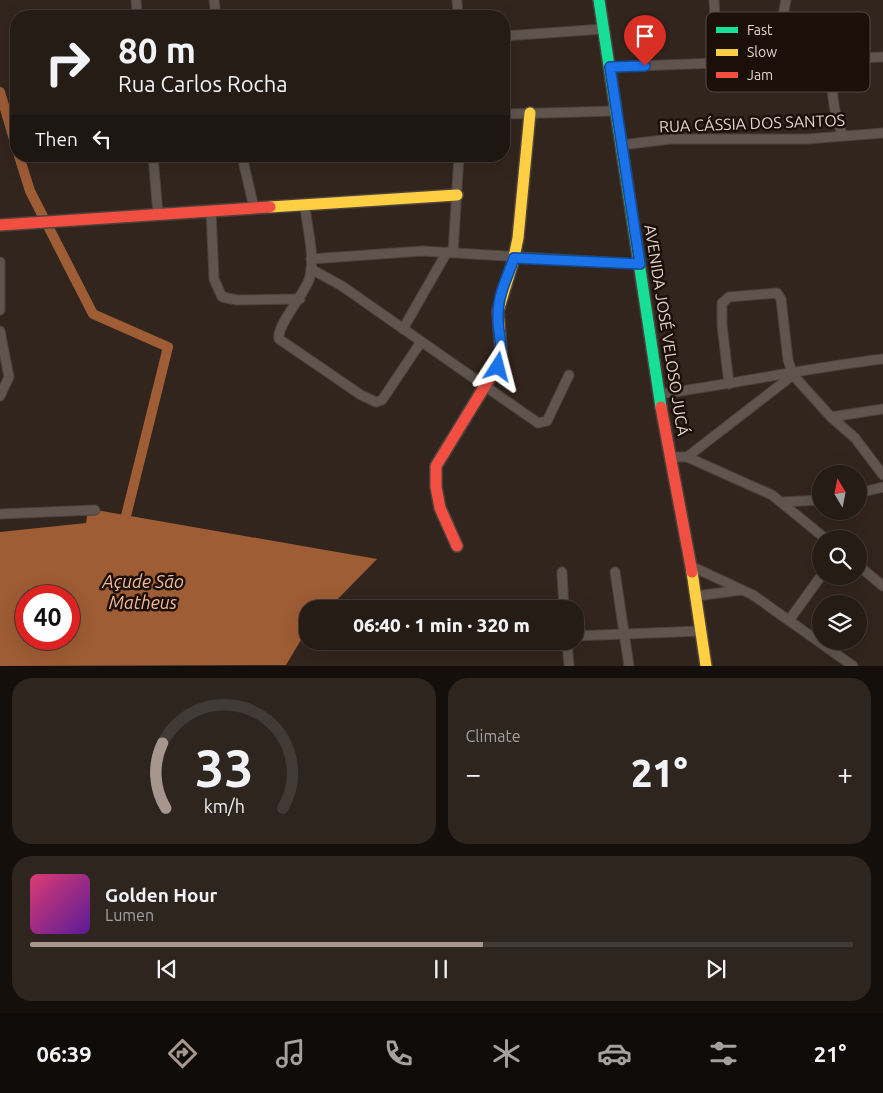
<!DOCTYPE html>
<meta charset="utf-8">
<style>
body{margin:0;font-family:Ubuntu,sans-serif;background:#2e251f;color:#f1f3f6;height:100vh;display:flex;flex-direction:column;font-size:19px;white-space:nowrap}
*{box-sizing:border-box;margin:0}
p{font-size:16px;color:#a4a1a1}
.icon{flex:none;width:28px;height:28px;fill:none;stroke:currentColor;stroke-width:2;stroke-linecap:round;stroke-linejoin:round}
.map{position:relative;height:666px;overflow:hidden}
.drawer{display:flex;flex-direction:column;gap:12px;padding:12px;background:#150f0c;flex:1}
.drawer>*{flex:none}
.guide{position:absolute;left:10px;top:10px;width:500px;height:152px;border-radius:20px;box-shadow:0 5px 20px #0002,0 0 0 1px #423a35;background:#261c16;color:#f1f3f6;overflow:hidden}
.needle{width:32px;rotate:350deg}
.controls{position:absolute;left:812px;top:465px;display:grid;gap:10px}
.controls a{display:grid;place-items:center;width:55px;height:55px;border-radius:50%;background:#261c16;box-shadow:0 5px 20px #0002,0 0 0 1px #423a35;font-size:25px}
.speed{position:absolute;left:15px;top:585px;display:flex;gap:10px;font-size:25px;font-weight:700;text-align:center}
.speed>*{display:grid;place-content:center;width:65px;height:65px;border-radius:50%;background:#261c16;box-shadow:0 5px 20px #0002,0 0 0 1px #423a35;line-height:1}
.speed .limit{border:8px solid #d22;background:#fff;color:#111}
.pin{position:absolute;display:grid;place-items:center;width:42px;height:42px;color:#fff;margin:-51px -21px;border-radius:50% 50% 50% 0;rotate:-45deg;box-shadow:0 0 5px #0007}
.pin .icon{rotate:45deg}
.me{position:absolute;width:55px;margin:-28px;rotate:9deg;stroke-linejoin:round;filter:drop-shadow(0 0 4px #0008)}
.turn{display:flex;align-items:center;gap:18px;height:105px;padding:0 25px;font-size:22px}
.turn .icon{width:65px;height:65px;stroke-width:2.5}
.turn b{display:block;font-size:35px;line-height:42px}
.then{display:flex;align-items:center;height:48px;padding:0 25px;background:#0003;gap:10px;font-size:19px}
.big{font-size:38px;font-weight:800;line-height:1.1}
.drawer .widget{flex:1;display:flex;flex-direction:column;justify-content:center;gap:8px;min-width:0;padding:0 18px;border-radius:20px;background:#2e251f}
.drawer .dial{align-items:center;gap:0}
.dial svg{height:130px;overflow:visible;fill:none;stroke:#423a35;stroke-width:7;stroke-linecap:round;text-anchor:middle}
.dial text{fill:#f1f3f6;stroke:none}
.song{display:flex;align-items:center;gap:15px}
.cover{width:60px;height:60px;border-radius:8px;background:linear-gradient(135deg,hsl(340 70% 55%),hsl(270 70% 35%))}
.played{height:5px;border-radius:2px;background:linear-gradient(90deg,#a6968d 55%,#423a35 55%)}
.keys{display:flex;justify-content:space-around;direction:ltr}
.heat{display:flex;justify-content:space-between;align-items:center;font-size:28px;direction:ltr}
.drawer .tiles{flex:1;display:grid;gap:12px;grid-template-columns:1fr 1fr}
.widget:last-child{grid-column:span 2}
.trip{position:absolute;left:299px;top:600px;width:285px;height:50px;border-radius:20px;background:#261c16;box-shadow:0 5px 20px #0002,0 0 0 1px #423a35;font-weight:800;line-height:50px;text-align:center}
.tabs{display:flex;height:80px;justify-content:space-around;align-items:center;background:#0f0b09;color:#a4a1a1}
.tabs .icon{width:35px;height:35px}
.tabs .active{color:#a6968d}
.tabs b{font-size:22px;color:#f1f3f6}
.map>svg:first-child{display:block}
.water{fill:#9e5d35;fill-rule:evenodd}
.lines{fill:none;stroke-linecap:round;stroke-linejoin:round}
.canal{stroke:#9e5d35;stroke-width:10}
.street-casing{stroke:#4d423b;stroke-width:11}
.fast-casing{stroke:#4d423b;stroke-width:14}
.slow-casing{stroke:#4d423b;stroke-width:14}
.jam-casing{stroke:#4d423b;stroke-width:14}
.street{stroke:#5f554e;stroke-width:9}
.fast{stroke:#16e098;stroke-width:11}
.slow{stroke:#ffcf43;stroke-width:11}
.jam{stroke:#f24e42;stroke-width:11}
.route-casing{stroke:#114b97;stroke-width:12}
.route{stroke:#1a73e8;stroke-width:9}
.labels{text-anchor:middle;stroke-width:5;stroke-linejoin:round;paint-order:stroke}
.street-label{font-size:16px;fill:#e4d3ca;stroke:#1a0f09}
.water-label{font-size:18px;font-style:italic;fill:#f4b997;stroke:#1a0f09}
.key{fill:#1a0f09;stroke:#574a43;stroke-width:1}
.key-label{font-size:14px;fill:#e4d3ca}
</style>
<div class="map">
<svg width="883" height="666" viewBox="0 0 883 666">
<rect width="100%" height="100%" fill="#32251d"/>
<path class="water" d="M88 510H96L377 559 328 609H308L307 630 286 665 0 666V532L86 523ZM26 596H69V639H26Z"/>
<g class="lines">
<g class="canal">
<path d="M0 92 16 146"/>
<path d="M19 156 30 191 93 314 168 347 125 520"/>
</g>
<g class="street-casing">
<g id="street">
<path d="M136 0 137 16"/>
<path d="M214 0 216 16"/>
<path d="M457 0 458 16"/>
<path d="M714 0 717 63"/>
<path d="M504 36 603 29"/>
<path d="M833 60C831 88 832 110 843 136"/>
<path d="M774 61 786 0"/>
<path d="M609 67 883 57"/>
<path d="M504 114 615 111"/>
<path d="M621 145 671 139H807L883 133"/>
<path d="M153 156 158 214"/>
<path d="M242 156 254 208"/>
<path d="M305 206C307 229 316 258 309 280 303 296 276 326 279 339L361 395 376 402 382 400 421 342"/>
<path d="M211 211 214 279 222 297 237 300 300 299"/>
<path d="M453 253 459 156"/>
<path d="M311 259 422 251 640 264"/>
<path d="M0 262V310"/>
<path d="M311 269 342 286 538 423 547 421 569 375"/>
<path d="M403 329 447 252"/>
<path d="M0 331 9 377 0 396"/>
<path d="M729 384 722 325V303L729 297 777 293 781 299 788 360 793 375 831 417 855 438 883 475"/>
<path d="M659 394C734 384 808 368 883 359"/>
<path d="M831 417 883 409"/>
<path d="M672 457H687L772 495 826 539"/>
<path d="M687 457 793 375"/>
<path d="M859 493 883 487"/>
<path d="M782 502 821 500"/>
<path d="M0 514 95 510"/>
<path d="M691 566 753 595 853 666"/>
<path d="M859 566 883 586"/>
<path d="M562 572 564 609"/>
<path d="M615 572 629 666"/>
<path d="M696 596 742 590"/>
<path d="M790 619 821 576"/>
<path d="M575 636 701 631"/>
<path d="M567 641 569 666"/>
</g>
</g>
<g class="fast-casing">
<path id="fast" d="M599 0 661 407"/>
</g>
<g class="slow-casing">
<g id="slow">
<path d="M270 207 457 195"/>
<path d="M499 363 501 351 498 311 513 262 518 238 530 113"/>
<path d="M692 572 706 666"/>
</g>
</g>
<g class="jam-casing">
<g id="jam">
<path d="M0 225 270 207"/>
<path d="M661 407 692 572"/>
<path d="M457 546 440 508 436 487V466L499 363"/>
</g>
</g>
<use href="#street" class="street"/>
<use href="#fast" class="fast"/>
<use href="#slow" class="slow"/>
<use href="#jam" class="jam"/>
</g>
<g class="lines">
<g class="route-casing">
<path id="route" d="M498 367C505 345 497 335 498 314 498 295 508 275 514 258L640 264 610 67 645 66"/>
</g>
<use href="#route" class="route"/>
</g>
<g class="labels">
<g class="street-label">
<text transform="translate(752 123) rotate(-2)" y="6">RUA CÁSSIA DOS SANTOS</text>
<text transform="translate(667 330) rotate(81)" y="6">AVENIDA JOSÉ VELOSO JUCÁ</text>
</g>
<g class="water-label">
<text x="143" y="588">Açude São<tspan x="143" dy="21">Matheus</tspan></text>
</g>
</g>
<rect x="706" y="12" width="164" height="80" rx="8" class="key"/>
<rect x="716" y="27" width="22" height="6" fill="#16e098"/>
<rect x="716" y="49" width="22" height="7" fill="#ffcf43"/>
<rect x="716" y="72" width="22" height="6" fill="#f24e42"/>
<g class="key-label">
<text x="747" y="35">Fast</text>
<text x="747" y="57">Slow</text>
<text x="747" y="80">Jam</text>
</g>
</svg>
<div class="controls">
<a><svg class="needle" viewBox="-14 -14 28 28"><path d="M0-13l5 13h-10z" fill="#e53935"/><path d="M0 13l5-13h-10z" fill="#a4a1a1"/></svg></a>
<a><svg class="icon" aria-label="search" viewBox="0 0 24 24"><circle cx="10" cy="10" r="6"/><path d="M15 15l6 6"/></svg></a>
<a><svg class="icon" aria-label="layers" viewBox="0 0 24 24"><path d="M12 4l9 5-9 5-9-5zM3 14l9 5 9-5"/></svg></a>
</div>
<div class="speed"><div class="limit">40</div></div>
<div class="pin" style="left:645px;top:66px;background:#d93025"><svg class="icon" aria-label="arrive" viewBox="0 0 24 24"><path d="M6 21V4h12l-3 4 3 4H6"/></svg></div>
<svg class="me" style="left:498px;top:367px" viewBox="-20 -20 40 40"><path d="M0-17L14 15 0 8-14 15z" fill="#1a73e8" stroke="#fff" stroke-width="4"/></svg>
<div class="trip">06:40 · 1 min · 320 m</div>
<div class="guide">
<div class="turn"><svg class="icon" aria-label="right" viewBox="0 0 24 24"><path d="M7 20v-9h11M14 6l5 5-5 5"/></svg><div><b>80 m</b>Rua Carlos Rocha</div></div>
<div class="then">Then<svg class="icon" aria-label="left" viewBox="0 0 24 24"><path d="M17 20v-9H6M10 6l-5 5 5 5"/></svg></div>
</div>
</div>
<section class="drawer">
<div class="tiles">
<div class="widget dial"><svg viewBox="0 0 100 80">
<path d="M14 69A42 42 0 1 1 86 69"/>
<path d="M14 69A42 42 0 0 1 12 29" stroke="#a6968d"/>
<text x="50" y="56" font-size="32" font-weight="700">33</text>
<text x="50" y="72" font-size="11">km/h</text>
</svg></div>
<div class="widget"><p>Climate</p>
<div class="heat"><a>−</a><b class="big">21°</b><a>+</a></div>
</div>
<div class="widget">
<div class="song"><i class="cover"></i><div><b>Golden Hour</b><p>Lumen</p></div></div>
<div class="played"></div>
<div class="keys"><svg class="icon" aria-label="previous" viewBox="0 0 24 24"><path d="M18 5L8 12l10 7zM5 5v14"/></svg><svg class="icon" aria-label="pause" viewBox="0 0 24 24"><path d="M8 5v14M16 5v14"/></svg><svg class="icon" aria-label="next" viewBox="0 0 24 24"><path d="M6 5l10 7-10 7zM19 5v14"/></svg></div>
</div>
</div>
</section>
<nav class="tabs">
<b>06:39</b>
<svg class="icon active" aria-label="directions" viewBox="0 0 24 24"><path d="M12 3l9 9-9 9-9-9zM9 14v-3h6M13 9l2 2-2 2"/></svg>
<svg class="icon" aria-label="music" viewBox="0 0 24 24"><path d="M9 18V5l10-2v13"/><circle cx="6" cy="18" r="3"/><circle cx="16" cy="16" r="3"/></svg>
<svg class="icon" aria-label="phone" viewBox="0 0 24 24"><path d="M5 4h4l2 5-3 2q2 4 5 5l2-3 5 2v4C11 20 4 13 5 4z"/></svg>
<svg class="icon" aria-label="climate" viewBox="0 0 24 24"><path d="M12 3v18M4 7l16 10M4 17L20 7"/></svg>
<svg class="icon" aria-label="car" viewBox="0 0 24 24"><path d="M5 17H2v-5l4-1 3-4h7l3 4 3 1v5h-3M9 17h6M6 11h13"/><circle cx="7" cy="17" r="2"/><circle cx="17" cy="17" r="2"/></svg>
<svg class="icon" aria-label="filters" viewBox="0 0 24 24"><path d="M4 7h16M4 17h16"/><circle cx="9" cy="7" r="2"/><circle cx="15" cy="17" r="2"/></svg>
<b>21°</b>
</nav>
